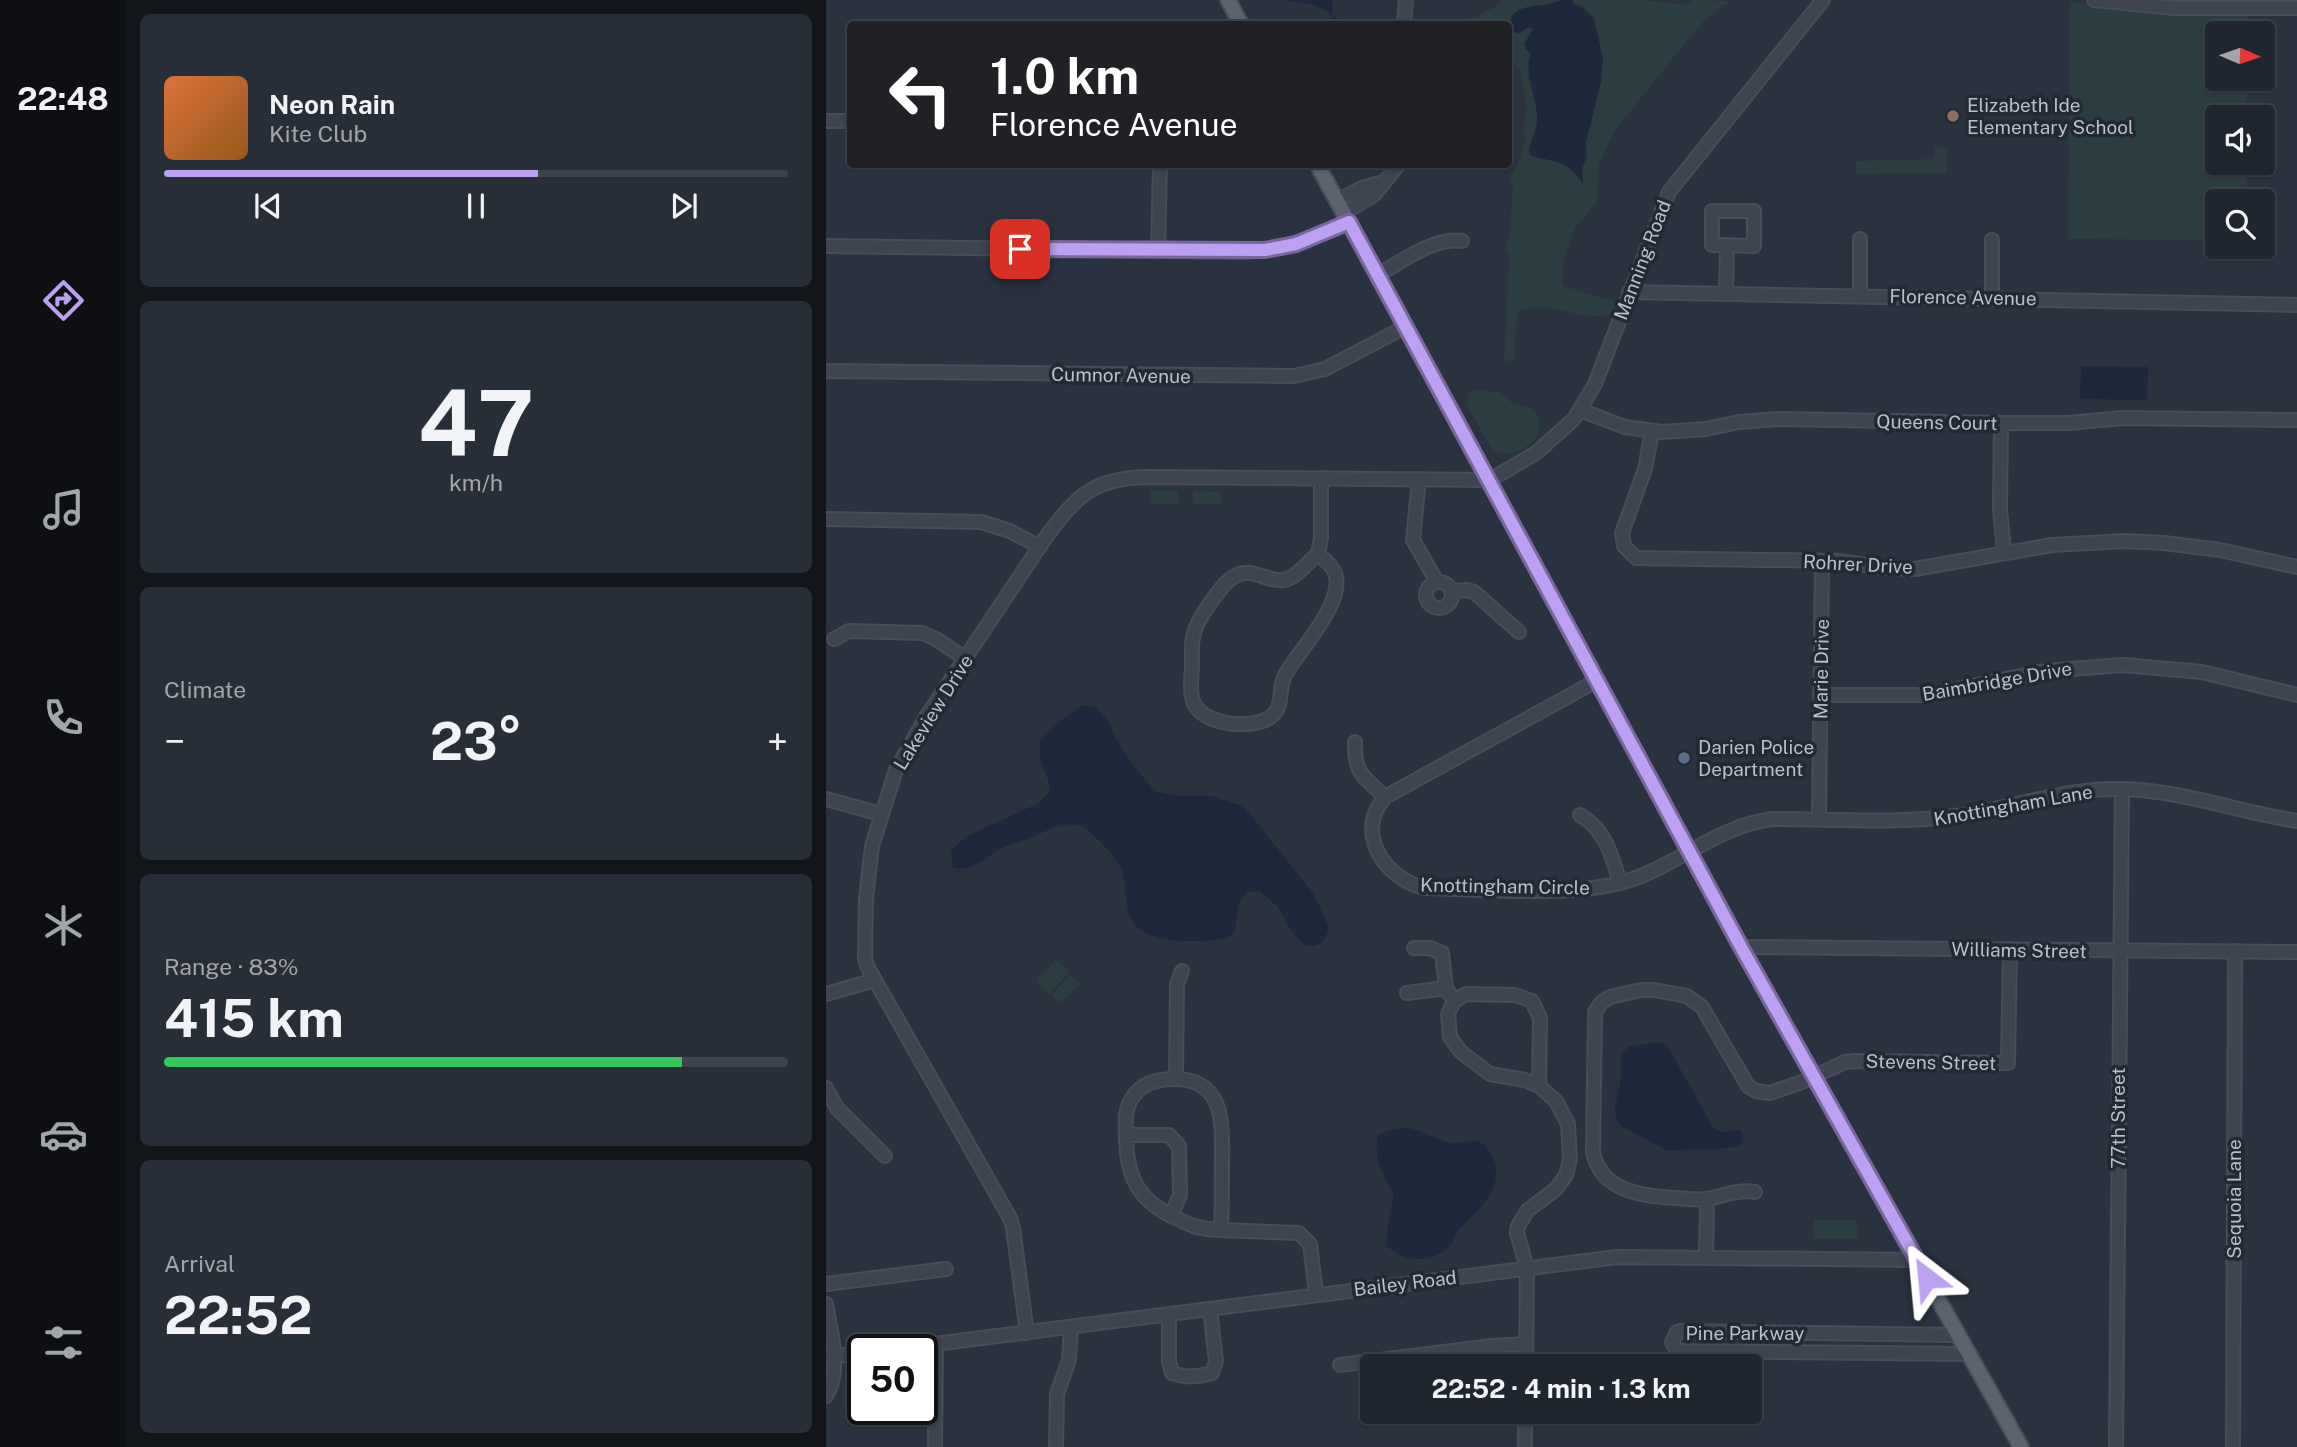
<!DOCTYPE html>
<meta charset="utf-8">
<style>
body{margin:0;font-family:"Public Sans",sans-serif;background:#282e38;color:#f1f3f6;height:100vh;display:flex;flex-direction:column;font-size:26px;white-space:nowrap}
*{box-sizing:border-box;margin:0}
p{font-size:23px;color:#a2a5ab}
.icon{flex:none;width:38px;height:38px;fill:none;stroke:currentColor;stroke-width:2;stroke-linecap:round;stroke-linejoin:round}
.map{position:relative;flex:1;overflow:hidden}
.panel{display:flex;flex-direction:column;gap:14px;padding:14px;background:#12151a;width:700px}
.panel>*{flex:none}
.banner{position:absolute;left:21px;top:21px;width:665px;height:147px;border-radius:7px;box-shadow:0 2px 5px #0004,0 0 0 2px #3d434c;background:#202124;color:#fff;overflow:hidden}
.needle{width:46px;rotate:92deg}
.buttons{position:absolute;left:1379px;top:21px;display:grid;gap:14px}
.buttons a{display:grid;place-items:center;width:70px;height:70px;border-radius:7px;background:#202630;box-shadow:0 2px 5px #0004,0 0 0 2px #3d434c;font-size:35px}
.speed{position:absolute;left:21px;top:1334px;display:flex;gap:14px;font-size:35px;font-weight:700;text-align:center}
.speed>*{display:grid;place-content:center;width:91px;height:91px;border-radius:50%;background:#202630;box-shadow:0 2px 5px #0004,0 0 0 2px #3d434c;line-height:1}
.speed .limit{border:4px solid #111;border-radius:10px;background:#fff;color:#111}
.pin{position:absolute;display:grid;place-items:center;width:60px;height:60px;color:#fff;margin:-30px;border-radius:14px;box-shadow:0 4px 10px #0006}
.me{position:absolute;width:77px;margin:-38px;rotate:331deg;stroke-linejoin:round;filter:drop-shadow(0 0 5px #0008)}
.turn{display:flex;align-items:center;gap:24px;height:147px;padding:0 28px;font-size:32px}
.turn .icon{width:91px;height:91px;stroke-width:2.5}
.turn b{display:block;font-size:49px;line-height:60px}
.big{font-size:52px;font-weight:700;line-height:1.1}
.panel .widget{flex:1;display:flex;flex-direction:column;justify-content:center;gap:10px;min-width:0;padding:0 24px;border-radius:10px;background:#282e38}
.panel .dial{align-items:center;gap:0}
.dial b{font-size:91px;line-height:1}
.song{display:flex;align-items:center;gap:21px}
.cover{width:84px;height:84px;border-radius:10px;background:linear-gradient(135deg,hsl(20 70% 55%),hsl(30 70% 35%))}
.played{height:7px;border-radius:4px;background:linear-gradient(90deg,#bca0f2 60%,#3d434c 60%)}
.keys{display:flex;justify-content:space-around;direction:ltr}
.heat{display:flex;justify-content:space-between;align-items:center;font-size:38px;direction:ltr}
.charge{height:10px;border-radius:5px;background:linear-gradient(90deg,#34c759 83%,#3d434c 0)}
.trip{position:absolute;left:534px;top:1354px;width:402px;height:70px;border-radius:7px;background:#202630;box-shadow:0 2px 5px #0004,0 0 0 2px #3d434c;font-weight:700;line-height:70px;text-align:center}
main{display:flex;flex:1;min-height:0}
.tab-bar{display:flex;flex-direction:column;width:126px;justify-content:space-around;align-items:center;background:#0d0f13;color:#a2a5ab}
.tab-bar .icon{width:49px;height:49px}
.tab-bar .current{color:#bca0f2}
.tab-bar b{font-size:32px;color:#f1f3f6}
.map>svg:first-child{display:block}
.green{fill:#2c3d41}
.water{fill:#1d283d}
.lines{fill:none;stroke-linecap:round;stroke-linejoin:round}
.stream{stroke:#1d283d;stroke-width:2.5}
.minor-casing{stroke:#474d59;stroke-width:16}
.major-casing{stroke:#474d59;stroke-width:18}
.minor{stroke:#3e4450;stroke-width:12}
.major{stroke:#5c636f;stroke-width:14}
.route-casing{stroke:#7a689d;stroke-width:18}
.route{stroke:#bca0f2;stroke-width:12}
.education-dot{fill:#8d6e63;stroke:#222935;stroke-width:2.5}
.service-dot{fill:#5c6f8a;stroke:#222935;stroke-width:2.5}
.labels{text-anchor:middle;stroke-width:7;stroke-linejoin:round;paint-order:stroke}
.poi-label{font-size:19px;fill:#babfca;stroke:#222935;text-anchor:start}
.street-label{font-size:19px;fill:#babfca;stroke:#222935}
</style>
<main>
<nav class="tab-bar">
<b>22:48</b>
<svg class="icon current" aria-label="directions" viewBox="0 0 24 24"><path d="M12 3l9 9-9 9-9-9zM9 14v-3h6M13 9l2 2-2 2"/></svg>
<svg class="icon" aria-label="music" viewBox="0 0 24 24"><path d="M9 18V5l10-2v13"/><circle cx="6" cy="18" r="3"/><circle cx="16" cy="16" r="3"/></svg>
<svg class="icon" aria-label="phone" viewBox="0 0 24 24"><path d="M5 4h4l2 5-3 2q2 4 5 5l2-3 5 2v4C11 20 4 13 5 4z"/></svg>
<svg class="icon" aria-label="climate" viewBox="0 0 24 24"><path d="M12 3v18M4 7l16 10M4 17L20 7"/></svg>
<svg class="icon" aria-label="car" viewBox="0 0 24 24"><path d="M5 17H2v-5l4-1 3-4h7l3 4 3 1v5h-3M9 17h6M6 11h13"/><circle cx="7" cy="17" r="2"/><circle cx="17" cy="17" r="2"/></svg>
<svg class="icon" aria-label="filters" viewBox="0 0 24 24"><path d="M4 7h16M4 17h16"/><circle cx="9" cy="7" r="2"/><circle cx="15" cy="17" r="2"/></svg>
</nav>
<section class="panel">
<div class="widget">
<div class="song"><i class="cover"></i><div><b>Neon Rain</b><p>Kite Club</p></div></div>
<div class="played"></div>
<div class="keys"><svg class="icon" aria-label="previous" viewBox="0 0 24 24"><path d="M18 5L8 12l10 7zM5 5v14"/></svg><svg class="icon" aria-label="pause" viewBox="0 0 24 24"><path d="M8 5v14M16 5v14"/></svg><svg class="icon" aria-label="next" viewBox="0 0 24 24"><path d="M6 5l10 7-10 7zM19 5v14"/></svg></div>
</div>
<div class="widget dial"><b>47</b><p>km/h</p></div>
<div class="widget"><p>Climate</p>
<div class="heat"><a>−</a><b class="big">23°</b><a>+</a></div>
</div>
<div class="widget"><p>Range · 83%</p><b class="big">415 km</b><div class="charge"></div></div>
<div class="widget"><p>Arrival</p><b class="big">22:52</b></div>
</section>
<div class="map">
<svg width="1471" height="1447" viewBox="0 0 1471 1447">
<rect width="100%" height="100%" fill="#2a3240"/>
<g class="green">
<path d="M676 0H814L861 5 866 0 904 1 879 19 788 131 773 164 771 202 749 228 736 265 737 286 793 303 790 312C758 327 723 296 691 312L688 360 681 362 678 358 682 288C679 274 688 261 680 249L684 233 687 186 683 180 693 162 699 141 697 129 701 109 694 68 683 63 682 24H637L640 21 667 8Z"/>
<path d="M1244 2C1304 13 1362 13 1422 13V33H1391V79H1421V117H1391V163H1421L1420 201H1391V240L1242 239Z"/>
<path d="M1109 147 1121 148V173L1030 174V161L1108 159Z"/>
<path d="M644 390 673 392 686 403 707 409C730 433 689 465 666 449L642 407 641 400Z"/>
<rect x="325" y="491" width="27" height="13"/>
<path d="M367 491 395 492V505L367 504Z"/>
<path d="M230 960 243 972 223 994 210 981Z"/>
<path d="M244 975 254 984 235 1003 226 995Z"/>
<rect x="988" y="1220" width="43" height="19"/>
</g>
<g class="water">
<path d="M458 0H506L507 11 504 13C483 0 480 5 458 0Z"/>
<path d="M736 0H747V4L755 6 768 18 777 59 775 82 760 143 761 156 756 169 757 185C744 161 729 162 705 156L703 151C704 140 711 131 711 119 711 97 697 74 705 53L700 50 698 44 707 29 703 27 691 34 683 27C685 0 713 10 736 0Z"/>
<path d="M1255 366 1322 367 1321 400 1254 399Z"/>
<path d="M257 705 269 707 283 722 287 734 306 764 329 791 350 796H385L416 806 424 814 487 893 503 927C500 941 495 947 480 946L467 933 451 906 434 891 422 892 413 902 408 934C394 942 376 941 360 941 339 941 307 935 302 911 299 899 300 885 297 873 291 856 268 834 254 825 236 822 222 830 207 837 197 842 186 843 176 848 158 857 149 872 127 868L125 850 141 836 213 803 223 792 224 785C218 769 212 758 214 740L240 716Z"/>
<path d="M828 1043H835L843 1049 887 1127 897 1132 914 1130 917 1135 915 1146 894 1149 840 1150 795 1126C783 1112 793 1098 794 1082 796 1072 794 1063 796 1053L804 1046Z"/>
<path d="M582 1128C598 1130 610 1141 627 1143 638 1144 647 1136 657 1144 664 1150 668 1158 670 1167 673 1195 651 1210 634 1229 630 1233 629 1238 626 1243 610 1264 577 1264 560 1245L562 1223 568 1194C557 1177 547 1156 552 1135L563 1130Z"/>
</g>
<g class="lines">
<g class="stream">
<path d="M504 13 512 22 524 24"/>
<path d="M551 24H558"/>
</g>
<g class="minor-casing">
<g id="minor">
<path d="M1268 0 1349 8H1471"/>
<path d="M578 24 580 0"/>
<path d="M0 121H24"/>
<path d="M511 201 536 188 557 182"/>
<path d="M886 211H928V246L886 245Z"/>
<path d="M518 213 548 195 573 164"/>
<path d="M1034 239V295"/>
<path d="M0 246 418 252C459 249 486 238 523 222"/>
<path d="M332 251 334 164"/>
<path d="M551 275C576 262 607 237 636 241"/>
<path d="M803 292 1471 305"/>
<path d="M900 294 901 245"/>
<path d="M1166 297V240"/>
<path d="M0 371 468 376 499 369 579 327"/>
<path d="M754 410 799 427 836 432 880 429 913 422 952 419 1175 423H1243L1297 418 1471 420"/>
<path d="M1175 423 1174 508 1178 551"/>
<path d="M826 431 819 469 796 533 798 546 810 558 1012 561 1060 568 1089 569 1226 545 1299 541 1338 543 1394 550 1471 567"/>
<path d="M593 479 587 540 611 582"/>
<path d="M0 519 155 522 184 531 214 547"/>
<path d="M492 554C481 562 472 577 458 580 438 583 425 562 403 580 393 589 371 620 368 633 365 643 366 654 366 664 366 676 363 691 367 701 375 726 430 731 447 715 458 704 452 688 459 675 473 650 520 602 509 573 506 565 498 559 492 554L495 537V478"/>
<circle cx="613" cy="595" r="13"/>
<path d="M625 591 641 590 648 592 693 632"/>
<path d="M8 639 23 631 96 633 110 639 140 659"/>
<path d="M772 680 559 797C554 804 548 811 547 821 541 852 571 884 600 888 659 889 738 897 794 883 848 869 891 825 947 819 1008 819 1069 824 1129 816 1186 809 1239 787 1298 789 1358 791 1412 812 1471 821"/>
<path d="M994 695H1103L1219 671 1297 665 1376 672 1471 695"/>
<path d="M529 742C528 774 537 776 559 797"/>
<path d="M0 799 55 814"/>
<path d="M754 815C780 830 786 856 794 883"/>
<path d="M993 819 996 561"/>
<path d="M915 947 1471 952"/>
<path d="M588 948H604L616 953 620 988 628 1001"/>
<path d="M581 993 620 988"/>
<path d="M0 994 49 980"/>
<path d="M350 1079 351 984 356 971"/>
<path d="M0 1088 11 1108 59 1156"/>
<path d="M300 1135H343L353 1146 354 1195 345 1216"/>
<path d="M929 1192C912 1189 898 1196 881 1199 871 1200 859 1199 849 1198 815 1196 775 1191 767 1152L769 1012 775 1003 784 997 815 990H828L861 996 876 1007 922 1086 930 1091 944 1093 976 1082 1019 1062 1029 1061 1182 1063 1184 949"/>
<path d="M395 1230C371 1229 365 1226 344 1215 310 1198 301 1174 300 1137 300 1125 298 1111 305 1100 314 1084 328 1080 345 1079 401 1077 396 1126 396 1165 396 1187 396 1208 395 1230L473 1233 484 1244 490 1294"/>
<path d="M880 1257 881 1199"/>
<path d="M0 1284 120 1269"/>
<path d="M0 1304C5 1333 16 1370 0 1396"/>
<path d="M343 1315V1361L346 1373C360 1378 371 1377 386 1373L390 1361 384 1309"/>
<path d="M201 1333 187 1228 184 1218 41 966 39 958 40 898 46 846 70 770 100 717 220 537C251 496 266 479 319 477L664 480 710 453 748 419 769 384 843 192 997 0"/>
<path d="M1131 1335 855 1331 851 1332 846 1342 850 1349 855 1351 1143 1354"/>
<path d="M69 1349 791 1257 1091 1260"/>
<path d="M2 1357 37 1353"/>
<path d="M514 1365 666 1346 700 1344"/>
<path d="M700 1367 701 1268 691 1233 692 1226 702 1210 730 1189 740 1175 744 1159 742 1124 730 1101 713 1086 699 1080 664 1074 635 1052 624 1037 622 1014 628 1001 640 994 689 995 706 1001 714 1018 713 1086"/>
<path d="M109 1447 110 1344"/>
<path d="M230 1447 231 1394 243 1360 245 1327"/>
<path d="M699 1447V1412"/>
<path d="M1290 1447 1296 789"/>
<path d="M1407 1447 1409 951"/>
</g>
</g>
<g class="major-casing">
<g id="major">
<path d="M402 0 415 24"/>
<path d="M491 164 915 947 1195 1447"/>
</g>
</g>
<use href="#minor" class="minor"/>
<use href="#major" class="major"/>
</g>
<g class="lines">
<g class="route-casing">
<path id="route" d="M194 249 439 250 470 244 523 222 915 947 1101 1278"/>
</g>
<use href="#route" class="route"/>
</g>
<circle class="education-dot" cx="1127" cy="116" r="7"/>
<circle class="service-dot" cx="858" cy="758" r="7"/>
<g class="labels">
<g class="poi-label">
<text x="1141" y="112">Elizabeth Ide<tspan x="1141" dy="22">Elementary School</tspan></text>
<text x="872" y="754">Darien Police<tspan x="872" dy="22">Department</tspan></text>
</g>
<g class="street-label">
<text transform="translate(816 260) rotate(-69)" y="7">Manning Road</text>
<text transform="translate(1137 297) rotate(1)" y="7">Florence Avenue</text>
<text transform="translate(295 375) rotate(1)" y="7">Cumnor Avenue</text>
<text transform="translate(1111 422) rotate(1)" y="7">Queens Court</text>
<text transform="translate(1032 564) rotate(3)" y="7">Rohrer Drive</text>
<text transform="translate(995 669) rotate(-89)" y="7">Marie Drive</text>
<text transform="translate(1171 681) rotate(-10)" y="7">Baimbridge Drive</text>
<text transform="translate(107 712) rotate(-58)" y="7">Lakeview Drive</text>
<text transform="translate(1187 805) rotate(-10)" y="7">Knottingham Lane</text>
<text transform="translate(679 886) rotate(1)" y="7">Knottingham Circle</text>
<text transform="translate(1193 950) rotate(1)" y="7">Williams Street</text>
<text transform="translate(1105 1062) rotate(1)" y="7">Stevens Street</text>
<text transform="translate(1292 1118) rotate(-90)" y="7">77th Street</text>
<text transform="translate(1408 1199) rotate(-90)" y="7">Sequoia Lane</text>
<text transform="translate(579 1283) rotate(-7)" y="7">Bailey Road</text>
<text x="919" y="1340">Pine Parkway</text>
</g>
</g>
</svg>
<div class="buttons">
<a><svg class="needle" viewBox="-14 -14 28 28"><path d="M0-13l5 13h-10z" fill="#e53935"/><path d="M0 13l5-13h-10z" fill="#a2a5ab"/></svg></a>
<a><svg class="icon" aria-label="sound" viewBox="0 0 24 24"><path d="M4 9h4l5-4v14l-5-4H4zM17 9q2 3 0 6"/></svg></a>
<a><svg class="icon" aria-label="search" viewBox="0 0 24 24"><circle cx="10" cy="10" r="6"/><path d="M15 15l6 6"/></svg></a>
</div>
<div class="speed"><div class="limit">50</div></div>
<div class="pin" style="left:194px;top:249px;background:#d93025"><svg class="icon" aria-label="arrive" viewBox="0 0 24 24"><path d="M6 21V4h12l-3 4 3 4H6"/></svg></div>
<svg class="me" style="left:1101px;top:1278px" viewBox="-20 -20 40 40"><path d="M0-17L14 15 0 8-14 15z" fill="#bca0f2" stroke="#fff" stroke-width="4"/></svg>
<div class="trip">22:52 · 4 min · 1.3 km</div>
<div class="banner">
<div class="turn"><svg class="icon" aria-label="left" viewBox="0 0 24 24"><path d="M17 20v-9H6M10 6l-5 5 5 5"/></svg><div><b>1.0 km</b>Florence Avenue</div></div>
</div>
</div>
</main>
